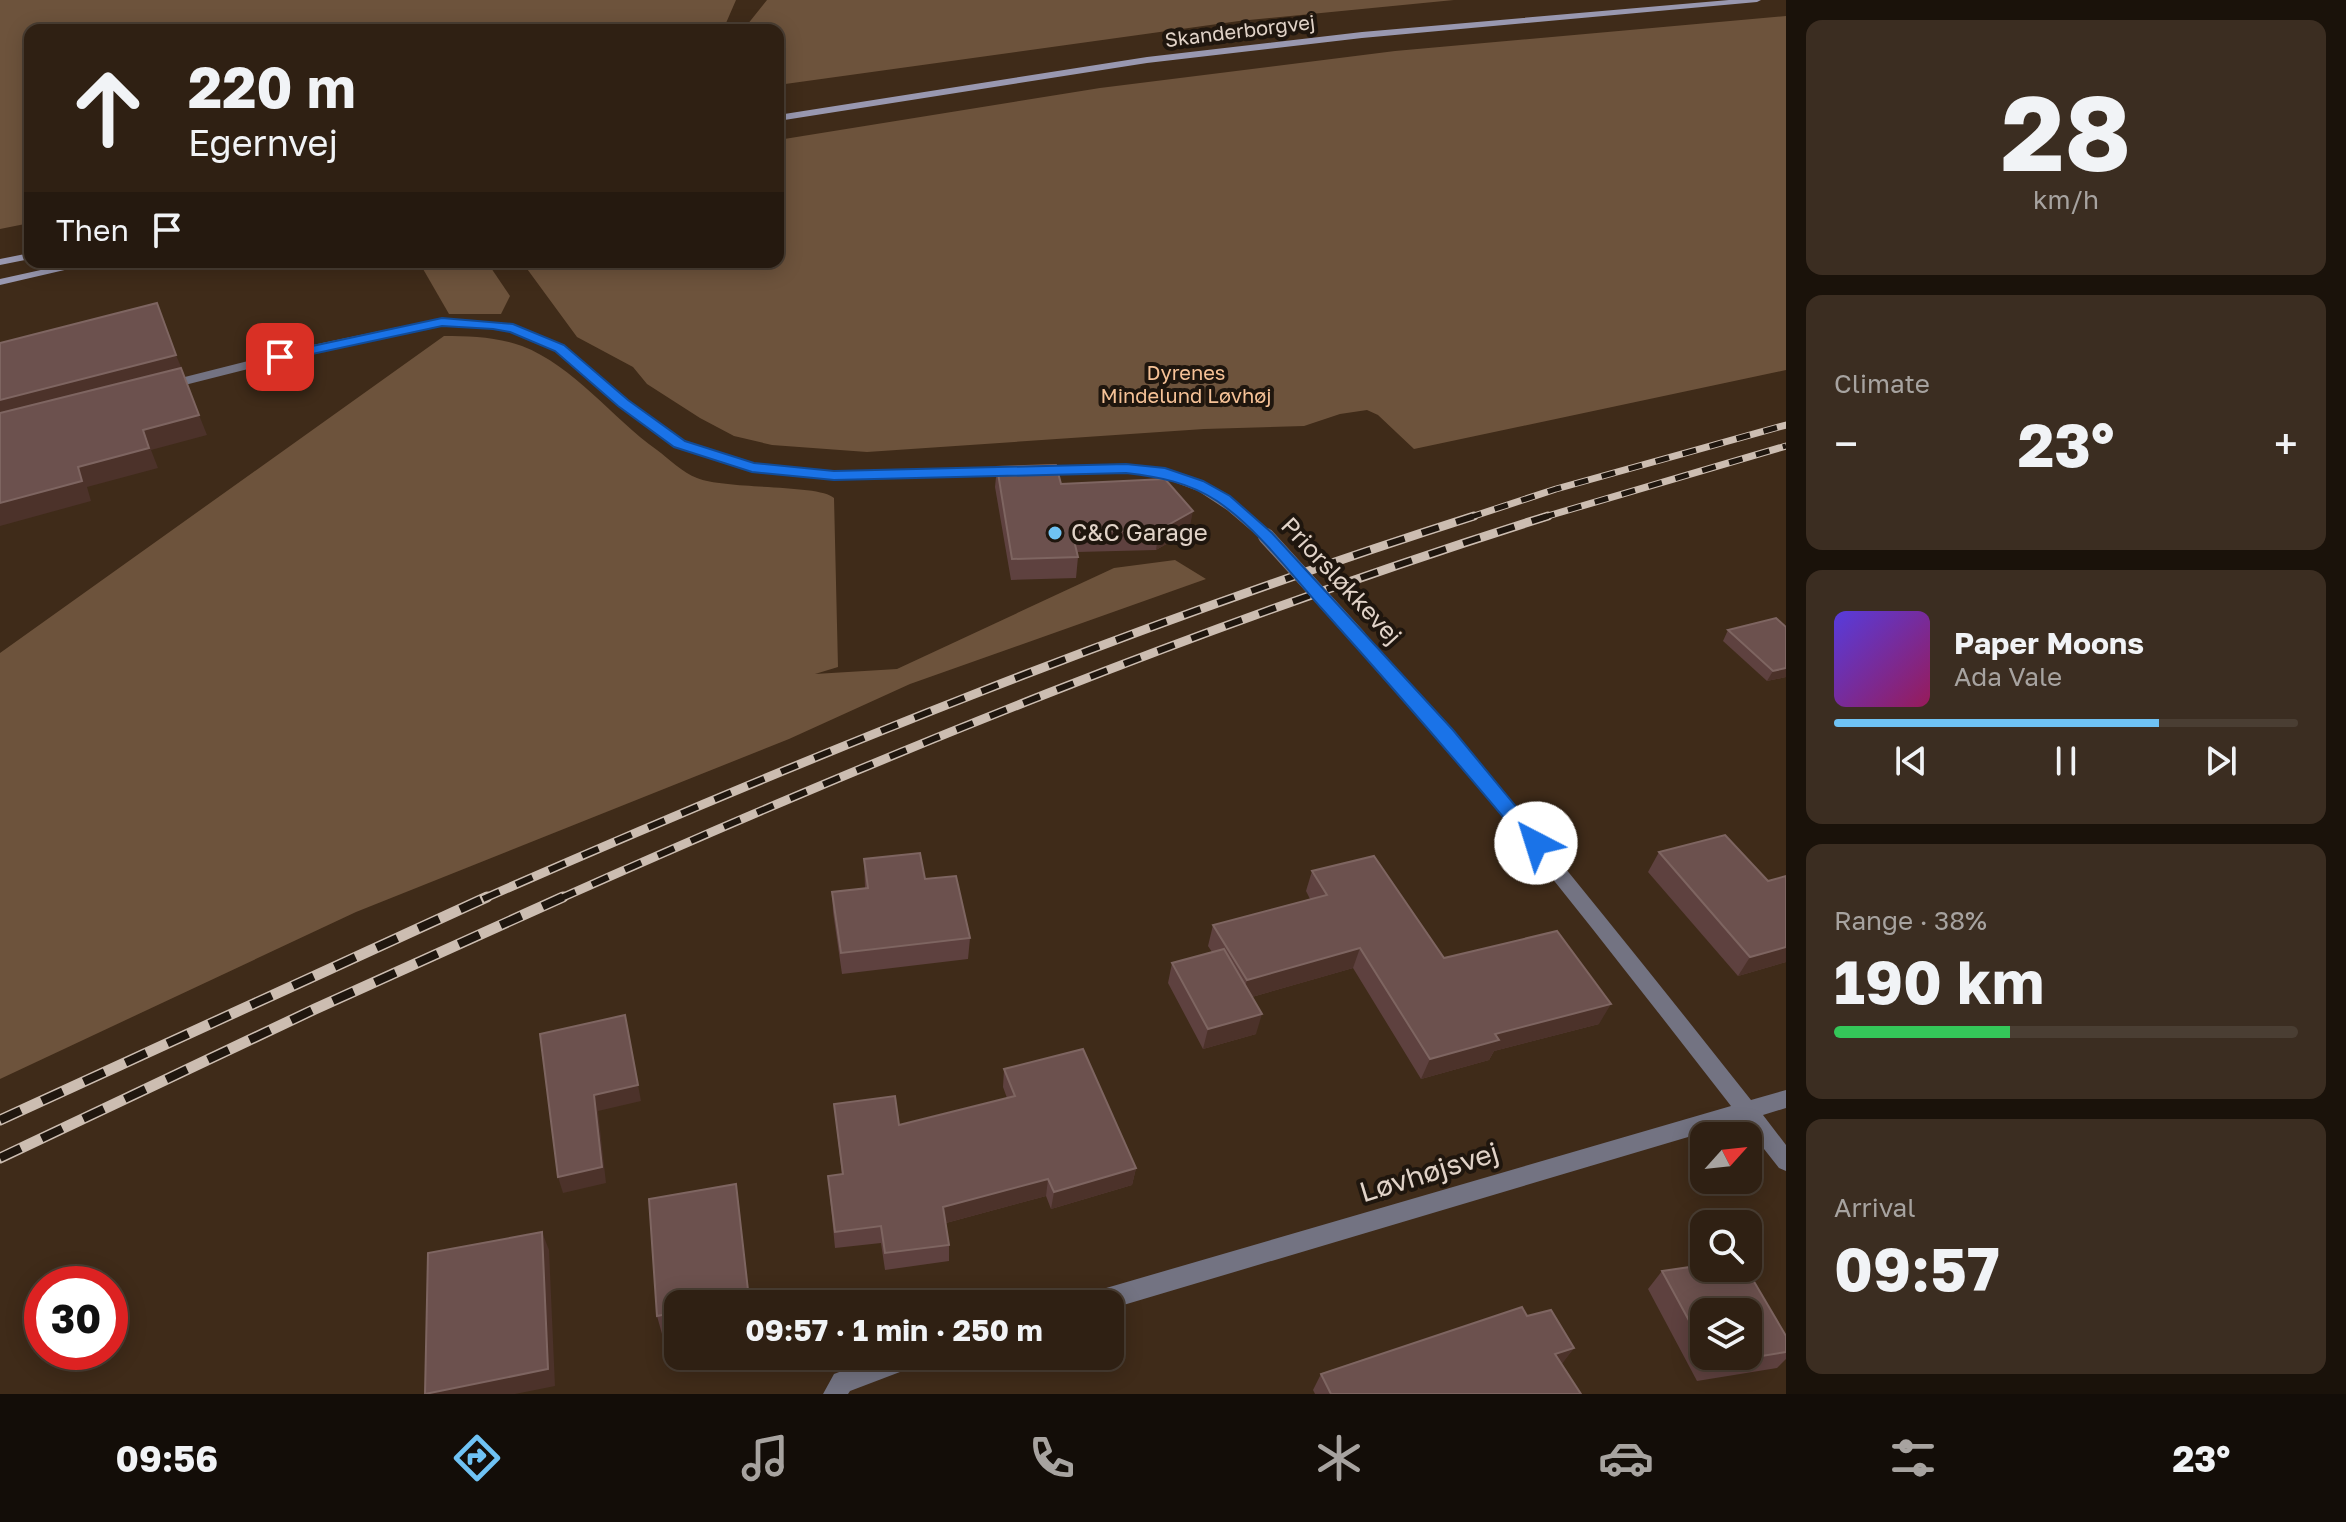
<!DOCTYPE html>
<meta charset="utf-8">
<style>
body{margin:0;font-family:"Golos Text",sans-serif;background:#3b2d21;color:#f1f3f6;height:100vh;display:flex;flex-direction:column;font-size:30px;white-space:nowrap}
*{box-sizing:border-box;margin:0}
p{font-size:26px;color:#a7a3a0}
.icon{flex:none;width:44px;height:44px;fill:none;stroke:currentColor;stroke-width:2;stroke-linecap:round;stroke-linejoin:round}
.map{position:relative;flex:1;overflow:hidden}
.drawer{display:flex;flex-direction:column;gap:20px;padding:20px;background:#1a120a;width:560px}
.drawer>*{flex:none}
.hud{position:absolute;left:24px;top:24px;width:760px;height:244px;border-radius:16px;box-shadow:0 4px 20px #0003,0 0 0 2px #4a3e33;background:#2f2013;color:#f1f3f6;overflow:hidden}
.needle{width:52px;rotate:63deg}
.buttons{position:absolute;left:1690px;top:1122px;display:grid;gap:16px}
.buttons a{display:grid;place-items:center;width:72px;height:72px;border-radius:16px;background:#2f2013;box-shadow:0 4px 20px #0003,0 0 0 2px #4a3e33;font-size:40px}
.speed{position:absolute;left:24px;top:1266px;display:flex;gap:16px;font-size:40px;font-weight:700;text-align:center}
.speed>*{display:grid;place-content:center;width:104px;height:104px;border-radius:50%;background:#2f2013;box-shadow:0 4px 20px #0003,0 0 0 2px #4a3e33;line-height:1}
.speed .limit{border:12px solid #d22;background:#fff;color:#111}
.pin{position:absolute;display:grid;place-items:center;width:68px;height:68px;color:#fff;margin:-34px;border-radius:16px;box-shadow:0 4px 12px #0006}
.me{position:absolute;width:88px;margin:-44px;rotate:320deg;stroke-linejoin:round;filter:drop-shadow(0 0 6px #0008)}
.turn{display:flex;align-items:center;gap:28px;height:168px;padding:0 32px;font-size:36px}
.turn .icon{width:104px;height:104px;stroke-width:2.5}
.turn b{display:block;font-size:56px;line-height:68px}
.then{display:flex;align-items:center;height:76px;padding:0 32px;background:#0003;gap:16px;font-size:30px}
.big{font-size:60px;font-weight:700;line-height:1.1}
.drawer .card{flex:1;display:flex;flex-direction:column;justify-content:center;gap:12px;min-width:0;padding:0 28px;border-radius:16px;background:#3b2d21}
.drawer .dial{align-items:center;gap:0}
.dial b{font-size:104px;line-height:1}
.song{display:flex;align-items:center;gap:24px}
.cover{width:96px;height:96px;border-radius:12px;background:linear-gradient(135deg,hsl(250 70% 55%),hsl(330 70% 35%))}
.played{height:8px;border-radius:4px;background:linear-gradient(90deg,#6fc2f4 70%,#4a3e33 70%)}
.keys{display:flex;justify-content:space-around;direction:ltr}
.heat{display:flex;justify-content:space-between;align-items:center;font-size:44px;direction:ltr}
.charge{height:12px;border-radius:6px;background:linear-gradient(90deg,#34c759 38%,#4a3e33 0)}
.trip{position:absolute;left:664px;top:1290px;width:460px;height:80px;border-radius:16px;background:#2f2013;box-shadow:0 4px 20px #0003,0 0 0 2px #4a3e33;font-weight:700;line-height:80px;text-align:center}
.tabs{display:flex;height:128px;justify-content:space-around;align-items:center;background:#130d08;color:#a7a3a0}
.tabs .icon{width:56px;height:56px}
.tabs .selected{color:#6fc2f4}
.tabs b{font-size:36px;color:#f1f3f6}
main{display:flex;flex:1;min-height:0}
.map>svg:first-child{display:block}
.green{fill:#6d533c}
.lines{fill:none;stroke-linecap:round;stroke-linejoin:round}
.minor{fill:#737382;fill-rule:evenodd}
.secondary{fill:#9998b0;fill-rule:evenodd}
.rail-far2-casing{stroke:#ccbdb1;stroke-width:7}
.rail-far1-casing{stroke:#ccbdb1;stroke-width:9}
.rail-casing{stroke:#ccbdb1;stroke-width:11}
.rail-far2{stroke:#1f160e;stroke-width:5;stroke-dasharray:14;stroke-linecap:butt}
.rail-far1{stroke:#1f160e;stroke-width:6;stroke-dasharray:18;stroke-linecap:butt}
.rail{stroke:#1f160e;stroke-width:8;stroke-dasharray:23;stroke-linecap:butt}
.minor-bridge{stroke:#737382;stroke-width:16}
.wall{fill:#5e413f;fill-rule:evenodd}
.shaded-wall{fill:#4c322a}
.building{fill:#6c514e;stroke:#7e6561;stroke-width:2}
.route{fill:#1a73e8;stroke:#114b97;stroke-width:2}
.poi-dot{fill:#6fc2f4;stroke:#1f160e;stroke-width:3}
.labels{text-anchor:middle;stroke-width:8;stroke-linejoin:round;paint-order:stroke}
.far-street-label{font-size:20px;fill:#e1d3c8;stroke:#1f160e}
.far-park-label{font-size:20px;fill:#f6c297;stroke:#1f160e}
.poi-label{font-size:24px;fill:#e1d3c8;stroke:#1f160e;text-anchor:start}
.street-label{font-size:24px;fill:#e1d3c8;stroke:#1f160e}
.near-street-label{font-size:28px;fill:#e1d3c8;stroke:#1f160e}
</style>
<main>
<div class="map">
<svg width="1786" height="1394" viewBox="0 0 1786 1394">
<rect width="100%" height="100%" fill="#3f2b19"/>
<g class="green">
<path d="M0 0H736L723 30H30V223L0 229Z"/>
<path d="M767 0H1454L1239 21 778 85V30H743Z"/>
<path d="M1786 16V370L1414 449 1378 415 1367 410 1340 414 1304 426 1204 429 867 452 772 445 734 436 700 418 647 384 633 367 577 337 522 262H778V140L1100 88 1395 51Z"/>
<path d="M419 262H487L510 296 501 314H449Z"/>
<path d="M444 336C470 336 497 337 522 346 574 366 612 418 657 450 669 459 683 473 697 478 727 490 820 484 834 498L838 667 815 674 897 669 1114 568 1175 560 1206 579 910 684 789 739 356 912 0 1079V653Z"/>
</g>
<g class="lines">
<g class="minor">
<path d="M442 318 513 324 564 345 627 400 685 441 754 463 834 472 1126 464 1174 473 1207 485 1237 505 1273 536 1271 539H1261L1227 510 1198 491 1166 479 1126 472 834 480 747 470 675 447 619 406 556 351 510 331 493 329 442 326 308 354 165 390 159 386 161 383 308 346Z"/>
<path d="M1358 632 1363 633C1500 783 1625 941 1751 1100L1786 1090V1108L1763 1115 1786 1145V1171L1779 1168 1742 1121 1110 1309V1304H1078L1081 1296 1089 1293 1731 1106C1608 948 1486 790 1353 641L1350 637 1353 633Z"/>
<path d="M881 1356H925L921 1364 850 1391 848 1394H823L834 1374Z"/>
</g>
<g class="secondary">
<path d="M1729 0H1761L1757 2 1362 38 1147 63 778 121V115L1147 57 1362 32Z"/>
<path d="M30 253V259L0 265V259Z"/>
<path d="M77 262H99L0 285V279Z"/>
</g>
<g class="rail-far2-casing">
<g id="rail-far2">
<path d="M1468 518 1556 489 1786 425"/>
<path d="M1541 518 1786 446"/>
</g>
</g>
<g class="rail-far1-casing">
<g id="rail-far1">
<path d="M483 899C808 756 1136 624 1474 516"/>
<path d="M559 899C882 755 1210 622 1548 516"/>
</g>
</g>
<g class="rail-casing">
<g id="rail">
<path d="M0 1120 487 897"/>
<path d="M0 1158 315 1009 563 897"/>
</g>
</g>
<use href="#rail-far2" class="rail-far2"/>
<use href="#rail-far1" class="rail-far1"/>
<use href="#rail" class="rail"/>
<path class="minor-bridge" d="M1266 536 1358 637"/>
</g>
<g class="wall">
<path d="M997 467 1061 484 1189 531 1156 550 1077 552 1078 557 1076 578 1011 580 995 487Z"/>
<path d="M1786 627V677L1767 681 1723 641 1728 630Z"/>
<path d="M1659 852 1786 962 1738 976 1648 872Z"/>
<path d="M864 859 925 879 970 938 968 959 842 974 833 912 832 892 865 888Z"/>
<path d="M1312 871 1444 958 1599 1024 1494 1051 1489 1060 1421 1079 1353 968 1252 997 1256 1034 1203 1049 1168 983 1172 963 1212 952 1208 946 1213 925 1310 899 1306 891Z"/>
<path d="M1004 1069 1136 1168 1132 1185 1051 1209 1046 1196 946 1223 949 1245V1261L885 1270 881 1243 835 1248 828 1176 842 1175 834 1104 899 1125 1007 1098 1003 1087Z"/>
<path d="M736 1184 750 1304H678V1331L662 1334 657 1316Z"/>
<path d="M1662 1271 1786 1336V1359L1777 1368 1697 1381 1648 1289ZM1704 1312 1748 1356H1704Z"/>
<path d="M1527 1316 1574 1348 1561 1364 1581 1394H1315L1313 1390 1321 1374Z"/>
</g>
<g class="shaded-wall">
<path d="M176 355 184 374 0 422V400Z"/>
<path d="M199 415 207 435 151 450 158 468 87 487 91 501 0 526V503L78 467 143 430Z"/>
<path d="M1193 511 1189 531 1156 550 1159 530Z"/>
<path d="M1786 668V677L1767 681 1773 671Z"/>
<path d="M1786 947V962L1738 976 1750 957Z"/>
<path d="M1360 948 1353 968 1241 1000 1247 980Z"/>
<path d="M1611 1004 1599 1024 1494 1051 1489 1060 1421 1079 1430 1059 1495 1034Z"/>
<path d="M1262 1014 1256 1034 1203 1049 1208 1029Z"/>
<path d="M625 1015 641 1101 598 1111 606 1183 563 1193 558 1177 594 1095Z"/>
<path d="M1136 1168 1132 1185 1051 1209 1054 1192Z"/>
<path d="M1048 1179 1046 1196 942 1224 943 1207Z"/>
<path d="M542 1232 549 1250 555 1386 515 1394H425Z"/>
<path d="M1574 1348 1562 1364 1543 1369 1555 1354Z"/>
</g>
<g class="building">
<path d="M157 303 176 355 0 400V343Z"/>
<path d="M181 368 199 415 143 430 149 448 78 467 82 481 0 503V413Z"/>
<path d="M1056 465 1061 484 1165 479 1193 511 1159 530 1072 532 1078 557 1012 559 997 467Z"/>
<path d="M1776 618 1786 627V668L1773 671 1728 630Z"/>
<path d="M1725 835 1768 881 1786 876V947L1750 957 1659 852Z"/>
<path d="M920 853 925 879 956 876 970 938 841 953 832 892 868 888 864 859Z"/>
<path d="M1374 856 1444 958 1557 931 1611 1004 1495 1034 1499 1040 1430 1059 1360 948 1247 980 1213 925 1327 895 1312 871Z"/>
<path d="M1224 949 1262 1014 1208 1029 1172 963Z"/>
<path d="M625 1015 638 1085 594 1095 602 1167 558 1177 540 1034Z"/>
<path d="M1083 1049 1136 1168 1054 1192 1048 1179 943 1207 949 1245 885 1253 881 1226 835 1232 828 1176 843 1174 834 1104 895 1096 899 1125 1015 1096 1004 1069Z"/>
<path d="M736 1184 749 1299 723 1304H678V1312L657 1316 649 1199Z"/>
<path d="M542 1232 548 1369 425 1394 428 1253Z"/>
<path d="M1704 1265V1268H1746L1786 1336V1352L1713 1364 1708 1356H1748V1312H1704V1348L1662 1271Z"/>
<path d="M1522 1307 1527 1316 1551 1310 1574 1348 1555 1354 1581 1394H1331L1321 1374Z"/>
</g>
<path class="route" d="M442 318 513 324 564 345 628 400 685 441 754 463 834 471 1126 464 1165 468 1203 481 1230 496 1272 533 1453 730 1546 843 1543 848H1529C1462 767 1393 688 1323 610 1290 573 1258 529 1217 501 1188 482 1159 477 1126 473L834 480 752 472 674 447 618 406 555 351 510 332 493 329 442 326 280 361 273 357 280 353Z"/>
<circle class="poi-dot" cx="1055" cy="533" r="8"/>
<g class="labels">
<g class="far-street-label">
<text transform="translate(1240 31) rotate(-7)" y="7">Skanderborgvej</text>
</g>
<g class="far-park-label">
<text x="1186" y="380">Dyrenes<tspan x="1186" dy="23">Mindelund Løvhøj</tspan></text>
</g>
<g class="poi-label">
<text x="1071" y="541">C&amp;C Garage</text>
</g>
<g class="street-label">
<text transform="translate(1341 581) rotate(47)" y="8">Priorsløkkevej</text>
</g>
<g class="near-street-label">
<text transform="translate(1429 1172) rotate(-17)" y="10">Løvhøjsvej</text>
</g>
</g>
</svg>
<div class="buttons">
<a><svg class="needle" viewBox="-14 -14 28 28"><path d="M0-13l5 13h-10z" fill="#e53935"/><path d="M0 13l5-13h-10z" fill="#a7a3a0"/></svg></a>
<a><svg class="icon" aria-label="search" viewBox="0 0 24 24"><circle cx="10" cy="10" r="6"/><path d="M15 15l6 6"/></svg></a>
<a><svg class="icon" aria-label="layers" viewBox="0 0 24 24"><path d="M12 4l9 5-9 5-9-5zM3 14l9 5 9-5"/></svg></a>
</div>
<div class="speed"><div class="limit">30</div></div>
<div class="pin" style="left:280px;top:357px;background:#d93025"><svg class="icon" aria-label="arrive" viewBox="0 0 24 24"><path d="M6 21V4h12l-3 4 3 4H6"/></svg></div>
<svg class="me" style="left:1536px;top:843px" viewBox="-20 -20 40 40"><circle r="19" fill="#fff"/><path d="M0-13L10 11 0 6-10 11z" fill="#1a73e8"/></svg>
<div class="trip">09:57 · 1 min · 250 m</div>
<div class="hud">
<div class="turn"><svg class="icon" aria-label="ahead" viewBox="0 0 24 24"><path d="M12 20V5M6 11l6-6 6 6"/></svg><div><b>220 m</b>Egernvej</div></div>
<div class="then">Then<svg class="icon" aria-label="arrive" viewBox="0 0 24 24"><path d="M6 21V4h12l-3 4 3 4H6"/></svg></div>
</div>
</div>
<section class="drawer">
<div class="card dial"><b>28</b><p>km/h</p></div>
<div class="card"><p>Climate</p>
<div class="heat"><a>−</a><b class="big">23°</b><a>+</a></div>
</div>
<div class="card">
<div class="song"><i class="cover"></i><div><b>Paper Moons</b><p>Ada Vale</p></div></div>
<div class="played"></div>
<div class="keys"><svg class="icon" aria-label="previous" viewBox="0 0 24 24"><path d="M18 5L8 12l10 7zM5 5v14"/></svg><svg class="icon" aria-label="pause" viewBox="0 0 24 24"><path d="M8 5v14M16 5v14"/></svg><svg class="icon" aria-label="next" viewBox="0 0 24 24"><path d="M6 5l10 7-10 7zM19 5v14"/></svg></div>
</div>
<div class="card"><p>Range · 38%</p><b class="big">190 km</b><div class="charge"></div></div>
<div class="card"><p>Arrival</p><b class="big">09:57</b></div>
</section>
</main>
<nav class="tabs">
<b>09:56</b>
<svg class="icon selected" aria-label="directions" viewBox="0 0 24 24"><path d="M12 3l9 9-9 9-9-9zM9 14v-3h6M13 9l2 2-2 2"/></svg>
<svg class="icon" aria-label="music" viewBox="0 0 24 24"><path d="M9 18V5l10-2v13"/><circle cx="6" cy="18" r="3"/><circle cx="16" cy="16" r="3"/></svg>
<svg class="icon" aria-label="phone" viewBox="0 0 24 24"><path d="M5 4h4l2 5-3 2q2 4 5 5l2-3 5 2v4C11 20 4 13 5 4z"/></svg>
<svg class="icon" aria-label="climate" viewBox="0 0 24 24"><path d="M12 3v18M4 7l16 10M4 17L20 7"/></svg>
<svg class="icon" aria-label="car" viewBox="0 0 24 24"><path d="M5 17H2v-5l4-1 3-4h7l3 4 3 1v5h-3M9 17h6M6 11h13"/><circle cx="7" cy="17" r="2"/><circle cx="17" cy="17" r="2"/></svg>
<svg class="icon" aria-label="filters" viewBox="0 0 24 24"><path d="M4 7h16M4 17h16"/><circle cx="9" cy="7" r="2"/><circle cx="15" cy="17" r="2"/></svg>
<b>23°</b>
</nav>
